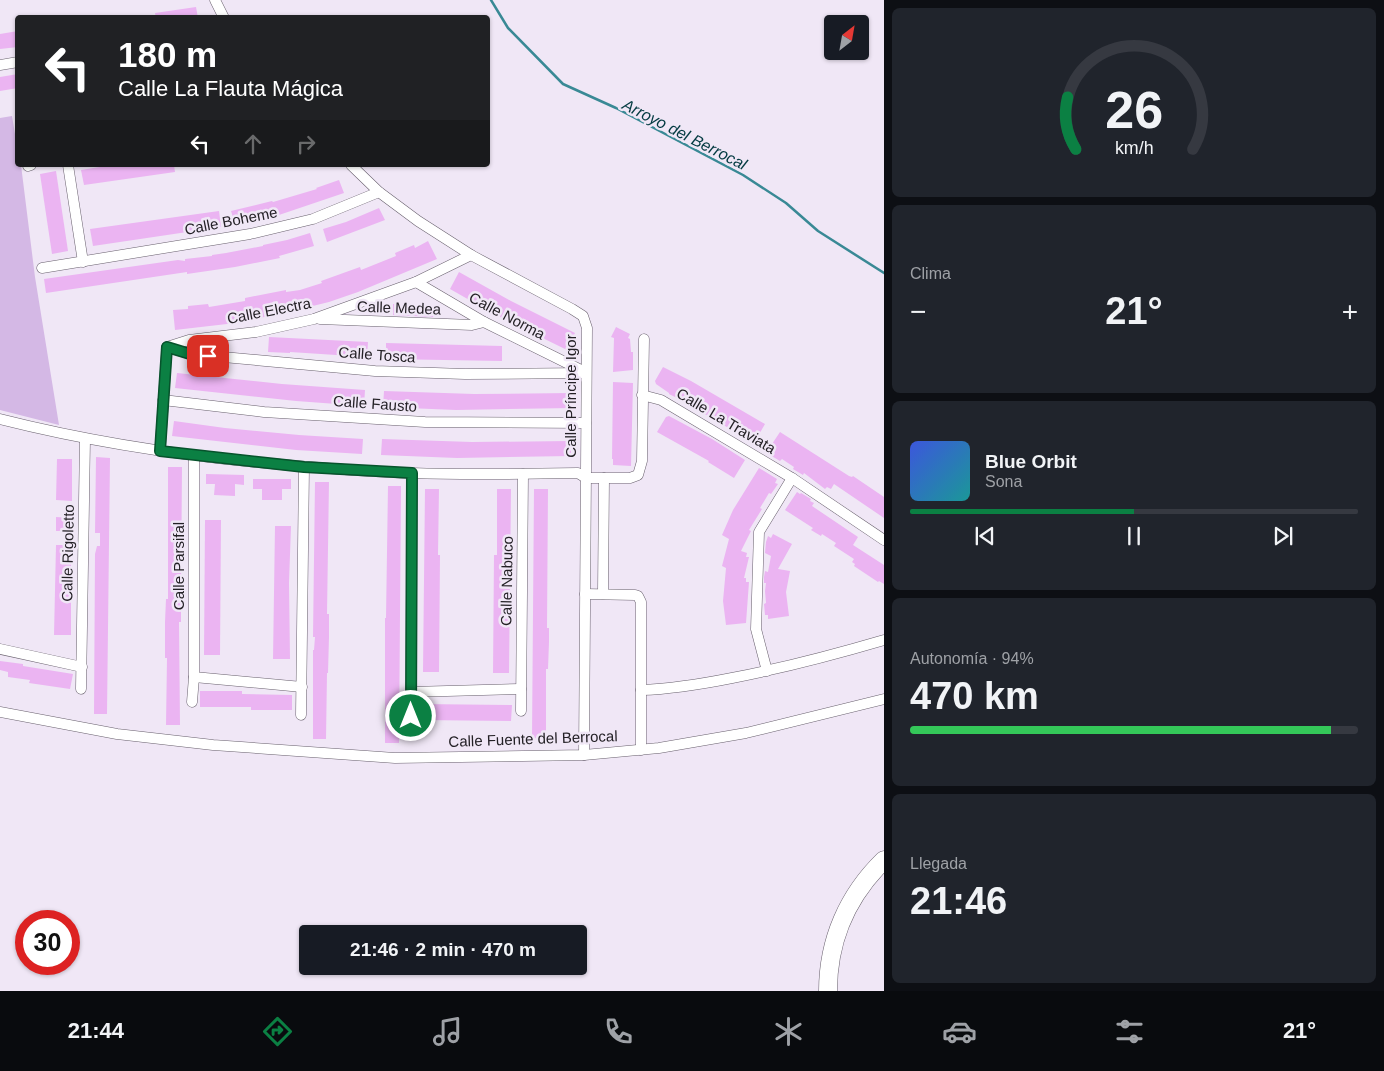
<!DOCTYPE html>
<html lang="es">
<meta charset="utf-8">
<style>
body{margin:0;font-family:Helvetica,sans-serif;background:#20242c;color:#f1f3f6;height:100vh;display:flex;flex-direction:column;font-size:19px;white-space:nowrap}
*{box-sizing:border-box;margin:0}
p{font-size:16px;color:#9ea1a6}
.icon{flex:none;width:28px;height:28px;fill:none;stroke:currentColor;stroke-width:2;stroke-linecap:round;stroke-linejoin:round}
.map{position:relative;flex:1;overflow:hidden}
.details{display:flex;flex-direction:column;gap:8px;padding:8px;background:#0d0f14;width:500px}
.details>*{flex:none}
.top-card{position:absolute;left:15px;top:15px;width:475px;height:152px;border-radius:5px;box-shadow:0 1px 4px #0004;background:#202124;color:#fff;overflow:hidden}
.needle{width:32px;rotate:31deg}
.controls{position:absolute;left:824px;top:15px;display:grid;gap:10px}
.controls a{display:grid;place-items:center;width:45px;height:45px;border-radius:5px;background:#171b24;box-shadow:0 1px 4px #0004;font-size:25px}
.speed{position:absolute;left:15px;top:910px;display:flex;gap:10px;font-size:25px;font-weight:700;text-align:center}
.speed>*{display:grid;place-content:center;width:65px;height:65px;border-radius:50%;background:#171b24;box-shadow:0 1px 4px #0004;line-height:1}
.speed .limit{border:8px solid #d22;background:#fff;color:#111}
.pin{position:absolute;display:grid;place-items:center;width:42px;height:42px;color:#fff;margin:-21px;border-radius:10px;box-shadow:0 2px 8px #0006}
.me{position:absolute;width:55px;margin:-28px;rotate:0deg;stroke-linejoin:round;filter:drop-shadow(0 0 4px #0008)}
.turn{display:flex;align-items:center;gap:18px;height:105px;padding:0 20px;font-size:22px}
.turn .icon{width:65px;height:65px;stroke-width:2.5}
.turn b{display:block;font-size:35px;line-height:42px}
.lanes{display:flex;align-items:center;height:48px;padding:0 20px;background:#0003;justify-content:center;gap:25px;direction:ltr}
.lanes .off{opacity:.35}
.big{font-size:38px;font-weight:700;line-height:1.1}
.details .card{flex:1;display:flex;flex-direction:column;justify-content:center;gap:8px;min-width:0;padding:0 18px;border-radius:8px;background:#20242c}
.details .dial{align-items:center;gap:0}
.dial svg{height:130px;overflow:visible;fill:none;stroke:#363941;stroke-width:7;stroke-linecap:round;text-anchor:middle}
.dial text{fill:#f1f3f6;stroke:none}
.song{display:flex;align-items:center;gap:15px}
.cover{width:60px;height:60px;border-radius:8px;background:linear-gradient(135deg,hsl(230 70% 55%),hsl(180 70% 35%))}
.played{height:5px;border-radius:2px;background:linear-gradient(90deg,#0b8043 50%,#363941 50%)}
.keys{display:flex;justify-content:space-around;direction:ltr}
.heat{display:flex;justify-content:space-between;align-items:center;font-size:28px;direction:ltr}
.charge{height:8px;border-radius:4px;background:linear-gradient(90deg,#34c759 94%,#363941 0)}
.trip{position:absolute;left:299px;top:925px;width:288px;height:50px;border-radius:5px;background:#171b24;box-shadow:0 1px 4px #0004;font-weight:700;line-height:50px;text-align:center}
.dock{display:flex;height:80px;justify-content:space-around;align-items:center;background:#090b0e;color:#9ea1a6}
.dock .icon{width:35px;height:35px}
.dock .active{color:#0b8043}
.dock b{font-size:22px;color:#f1f3f6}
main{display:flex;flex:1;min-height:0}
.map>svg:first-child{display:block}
.green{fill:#d4b8e5}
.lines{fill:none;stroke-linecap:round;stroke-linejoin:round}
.stream{stroke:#398995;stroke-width:2.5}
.building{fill:#ebb4f2}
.street-casing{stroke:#68606d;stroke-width:11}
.highway-casing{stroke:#68606d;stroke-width:19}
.street{stroke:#fff;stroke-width:10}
.highway{stroke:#fff;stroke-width:18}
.route-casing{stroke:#07532c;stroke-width:12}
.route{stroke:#0b8043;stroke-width:9}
.labels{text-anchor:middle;stroke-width:5;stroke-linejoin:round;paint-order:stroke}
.street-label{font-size:15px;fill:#242126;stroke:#f0e7f6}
.water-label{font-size:16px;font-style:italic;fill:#033a41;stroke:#f0e7f6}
</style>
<main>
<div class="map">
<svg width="884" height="991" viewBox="0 0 884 991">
<rect width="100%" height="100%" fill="#f0e7f6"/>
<path class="green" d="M12 116 17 146 18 165H21L35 277 59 425 0 410V118Z"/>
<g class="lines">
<path class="stream" d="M491 0 508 28 563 84 616 108 743 175 786 203 818 231 884 273"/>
</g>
<g class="building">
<path d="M196 7 198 18H156L155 13Z"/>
<path d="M18 31V47L0 49V34Z"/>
<path d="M18 74V88L0 91V77Z"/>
<path d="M112 165H174L175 172 84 185 81 170Z"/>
<path d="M56 171 68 251 52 254 40 174Z"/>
<path d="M339 180 344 193 276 216 236 226 235 224 231 211 272 201 273 202 317 189 316 188Z"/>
<path d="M379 208 385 220 327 242 323 229 346 222Z"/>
<path d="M219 211 221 227 93 246 90 229Z"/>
<path d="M310 233 314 246 279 256 280 258 235 267 187 274V272L46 293 44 279 178 260 185 261V259L212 256V255L226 253 263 246V245L287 240Z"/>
<path d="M428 241 437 259 358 292 329 302 280 314 227 324 175 330 173 310 188 309V306L208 304 209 307 245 301V298L286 290V292L300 290 322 283 321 281 360 267 361 270 396 256 395 253 414 245 415 248Z"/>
<path d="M459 272 511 301 575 333 567 350 494 314 450 289Z"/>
<path d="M393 304 434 305 433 317 393 315Z"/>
<path d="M616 327 630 334 628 338 630 339 631 352H633V370L613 372 614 338 611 337Z"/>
<path d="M269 337 368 342 367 357 290 352V353L268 352Z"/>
<path d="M386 343 502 346V361L386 359Z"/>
<path d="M663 367 691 381 765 424 754 443 681 400 669 394V393L656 384 655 381Z"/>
<path d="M177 373 282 384 365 390 364 406 296 401 175 388Z"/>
<path d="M613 382 633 383 631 466 613 465V459H612Z"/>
<path d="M384 391 474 394 572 393 573 408 456 410 383 407Z"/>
<path d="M669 416 712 439 745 460 734 478 708 462 709 461 657 432 666 417Z"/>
<path d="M174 421 225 428 299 435 363 439 362 454 296 450 172 436Z"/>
<path d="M780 432 849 476 852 477 853 476 884 497V518L834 484 831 489 827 487 825 489 804 473 803 475 793 469 794 467 782 459 780 461 770 455 772 452 768 450Z"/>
<path d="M382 439 472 442 571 441V456L457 458 381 455Z"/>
<path d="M96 457 110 458 107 714H94L95 554 97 546H100V533H95Z"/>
<path d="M57 459H72V501L56 500Z"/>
<path d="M168 467H182L181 591V622H179L180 725H166L167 658H165V622L166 599H168Z"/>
<path d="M759 468 777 479 775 483 778 484 771 494 769 493 760 508 762 509 749 530 751 531 741 551 747 553 746 557H749L744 578H746V582H749L746 623 726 625 723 601 726 568 722 566 729 539 722 535 733 510Z"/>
<path d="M206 474 244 475V485L235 484V496L214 495 215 484H206Z"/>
<path d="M253 479H291V489H282V500H262V489H253Z"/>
<path d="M315 482H329L327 614H329V637L328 673H327L326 739H313V650H314L315 637H313Z"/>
<path d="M388 486H401L399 743H385V618H386Z"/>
<path d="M425 489H439L438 555H440L439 672H423Z"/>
<path d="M497 489H511L509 673H493L494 555H497Z"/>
<path d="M534 489H548L547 628H549V642L548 669H546V739L532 738Z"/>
<path d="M797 492 800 494 801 493 811 499 810 501 814 503 812 506 858 537 853 545 884 565V584L879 581 878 582 854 566 855 564 852 562 854 559 834 546 836 543 822 534 821 536 811 530 813 528 785 510Z"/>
<path d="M56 517 72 518V531H56Z"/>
<path d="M205 520H221L220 655H204Z"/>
<path d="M275 526H291L289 583 290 659H273Z"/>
<path d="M773 534 792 544 778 569 790 571 786 592 789 616 768 619V615H765L764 604 766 603 765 591 766 583H764V577L765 571 768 572 771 556 765 553 766 542 768 536 771 538Z"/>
<path d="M56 545H71V635H54Z"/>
<path d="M0 661 23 664V666L73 674 70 689 29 683 30 680 8 677V672L0 670Z"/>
<path d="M200 691H242V694L292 695V710H251V707H200Z"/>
<path d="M420 704 512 705 511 721 420 720Z"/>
</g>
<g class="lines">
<g class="street-casing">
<g id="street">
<path d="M215 0 224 18"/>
<path d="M0 65 18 62"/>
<path d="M68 165 83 262"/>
<path d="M351 165 379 192 418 221 471 255 572 309 583 316 587 328 584 755"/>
<path d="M28 166 31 165"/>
<path d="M42 268 250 234 313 219 379 192"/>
<path d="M416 282 484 322 583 371"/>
<path d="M320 319 472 325 484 322"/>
<path d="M167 347 190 354 375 371 465 374 586 373"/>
<path d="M642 395 661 400 792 478 884 540"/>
<path d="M163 400 264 412 425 422 586 423"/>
<path d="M0 419C91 442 183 456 276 464 321 468 366 472 412 473 467 475 523 474 578 473L586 478H630L638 475 642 461 644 339"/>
<path d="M160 451 167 347 189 340 256 332 314 319 416 282 471 255"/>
<path d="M585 594 635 595 638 596 641 602V750"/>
<path d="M603 594 604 478"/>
<path d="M0 649 82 667"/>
<path d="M767 671 756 629 759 532 792 478"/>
<path d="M194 677 302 687"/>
<path d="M81 689 85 439"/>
<path d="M641 690C672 689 702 684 732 678 783 668 833 655 884 640"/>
<path d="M411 692 521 689"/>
<path d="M192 702 194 677V455"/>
<path d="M521 711 523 474"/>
<path d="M0 712 117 734 213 745 395 758 584 755 659 748 746 733 884 699"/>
<path d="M301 715 304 467"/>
<path d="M411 716 412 473"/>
</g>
</g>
<g class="highway-casing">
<path id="highway" d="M828 991C828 940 848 895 884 860"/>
</g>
<use href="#street" class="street"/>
<use href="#highway" class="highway"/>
</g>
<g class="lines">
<g class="route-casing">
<path id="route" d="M208 356 190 354 167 347 160 451 304 467 412 473 411 716"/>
</g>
<use href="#route" class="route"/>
</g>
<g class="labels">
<g class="street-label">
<text transform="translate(231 221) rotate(-11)" y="5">Calle Boheme</text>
<text transform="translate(399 308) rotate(2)" y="5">Calle Medea</text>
<text transform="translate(269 311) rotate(-11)" y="5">Calle Electra</text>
<text transform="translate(507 316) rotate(28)" y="5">Calle Norma</text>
<text transform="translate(377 355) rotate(4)" y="5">Calle Tosca</text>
<text transform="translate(571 396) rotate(-90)" y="5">Calle Príncipe Igor</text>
<text transform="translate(375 404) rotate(4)" y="5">Calle Fausto</text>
<text transform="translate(726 421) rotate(31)" y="5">Calle La Traviata</text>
<text transform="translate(68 553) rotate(-89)" y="5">Calle Rigoletto</text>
<text transform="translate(179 566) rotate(-90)" y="5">Calle Parsifal</text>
<text transform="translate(507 581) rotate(-89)" y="5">Calle Nabuco</text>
<text transform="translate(533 739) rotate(-2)" y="5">Calle Fuente del Berrocal</text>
</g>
<g class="water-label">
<text transform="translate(685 134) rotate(27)" y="6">Arroyo del Berrocal</text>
</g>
</g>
</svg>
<div class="controls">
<a><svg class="needle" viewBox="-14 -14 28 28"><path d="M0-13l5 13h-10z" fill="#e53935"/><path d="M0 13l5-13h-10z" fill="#9ea1a6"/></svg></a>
</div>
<div class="speed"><div class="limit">30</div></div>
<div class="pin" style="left:208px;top:356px;background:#d93025"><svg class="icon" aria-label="arrive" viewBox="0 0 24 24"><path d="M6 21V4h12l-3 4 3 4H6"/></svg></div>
<svg class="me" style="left:411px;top:716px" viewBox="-20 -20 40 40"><circle r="17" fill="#0b8043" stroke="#fff" stroke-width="3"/><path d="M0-11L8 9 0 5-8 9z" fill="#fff"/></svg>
<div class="trip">21:46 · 2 min · 470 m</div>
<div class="top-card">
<div class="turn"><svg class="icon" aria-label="left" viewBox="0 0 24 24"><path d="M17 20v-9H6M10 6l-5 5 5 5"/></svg><div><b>180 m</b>Calle La Flauta Mágica</div></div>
<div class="lanes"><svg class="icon" aria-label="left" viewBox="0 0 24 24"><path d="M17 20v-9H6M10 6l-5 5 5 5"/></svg><svg class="icon off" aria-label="ahead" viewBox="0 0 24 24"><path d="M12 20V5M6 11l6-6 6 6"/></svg><svg class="icon off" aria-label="right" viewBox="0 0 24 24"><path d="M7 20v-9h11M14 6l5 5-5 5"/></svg></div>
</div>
</div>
<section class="details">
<div class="card dial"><svg viewBox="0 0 100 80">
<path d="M14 69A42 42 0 1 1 86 69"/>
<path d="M14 69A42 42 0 0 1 9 37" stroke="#0b8043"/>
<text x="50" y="56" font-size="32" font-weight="700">26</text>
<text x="50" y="72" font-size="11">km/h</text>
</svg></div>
<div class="card"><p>Clima</p>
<div class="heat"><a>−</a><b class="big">21°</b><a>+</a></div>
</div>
<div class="card">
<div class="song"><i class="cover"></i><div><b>Blue Orbit</b><p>Sona</p></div></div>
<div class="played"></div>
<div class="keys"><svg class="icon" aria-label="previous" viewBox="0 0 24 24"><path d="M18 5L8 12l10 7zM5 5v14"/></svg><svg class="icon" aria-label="pause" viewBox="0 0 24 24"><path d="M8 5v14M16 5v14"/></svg><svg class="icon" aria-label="next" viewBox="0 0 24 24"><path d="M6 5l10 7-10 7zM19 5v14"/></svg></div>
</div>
<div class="card"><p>Autonomía · 94%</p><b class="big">470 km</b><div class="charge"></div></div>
<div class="card"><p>Llegada</p><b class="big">21:46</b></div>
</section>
</main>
<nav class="dock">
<b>21:44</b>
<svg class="icon active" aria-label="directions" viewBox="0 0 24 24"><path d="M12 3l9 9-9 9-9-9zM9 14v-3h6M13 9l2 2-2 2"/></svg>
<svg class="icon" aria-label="music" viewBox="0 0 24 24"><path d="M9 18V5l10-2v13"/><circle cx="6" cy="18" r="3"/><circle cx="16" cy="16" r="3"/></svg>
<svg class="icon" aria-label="phone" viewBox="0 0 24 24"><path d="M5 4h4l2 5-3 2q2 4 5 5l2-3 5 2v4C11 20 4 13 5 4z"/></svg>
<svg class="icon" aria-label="climate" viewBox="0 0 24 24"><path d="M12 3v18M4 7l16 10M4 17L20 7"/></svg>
<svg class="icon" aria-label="car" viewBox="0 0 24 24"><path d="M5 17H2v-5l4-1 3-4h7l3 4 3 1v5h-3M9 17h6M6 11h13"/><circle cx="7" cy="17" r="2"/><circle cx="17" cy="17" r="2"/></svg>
<svg class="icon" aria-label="filters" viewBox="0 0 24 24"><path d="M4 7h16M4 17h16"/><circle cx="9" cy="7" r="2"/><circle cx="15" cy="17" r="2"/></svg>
<b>21°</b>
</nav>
